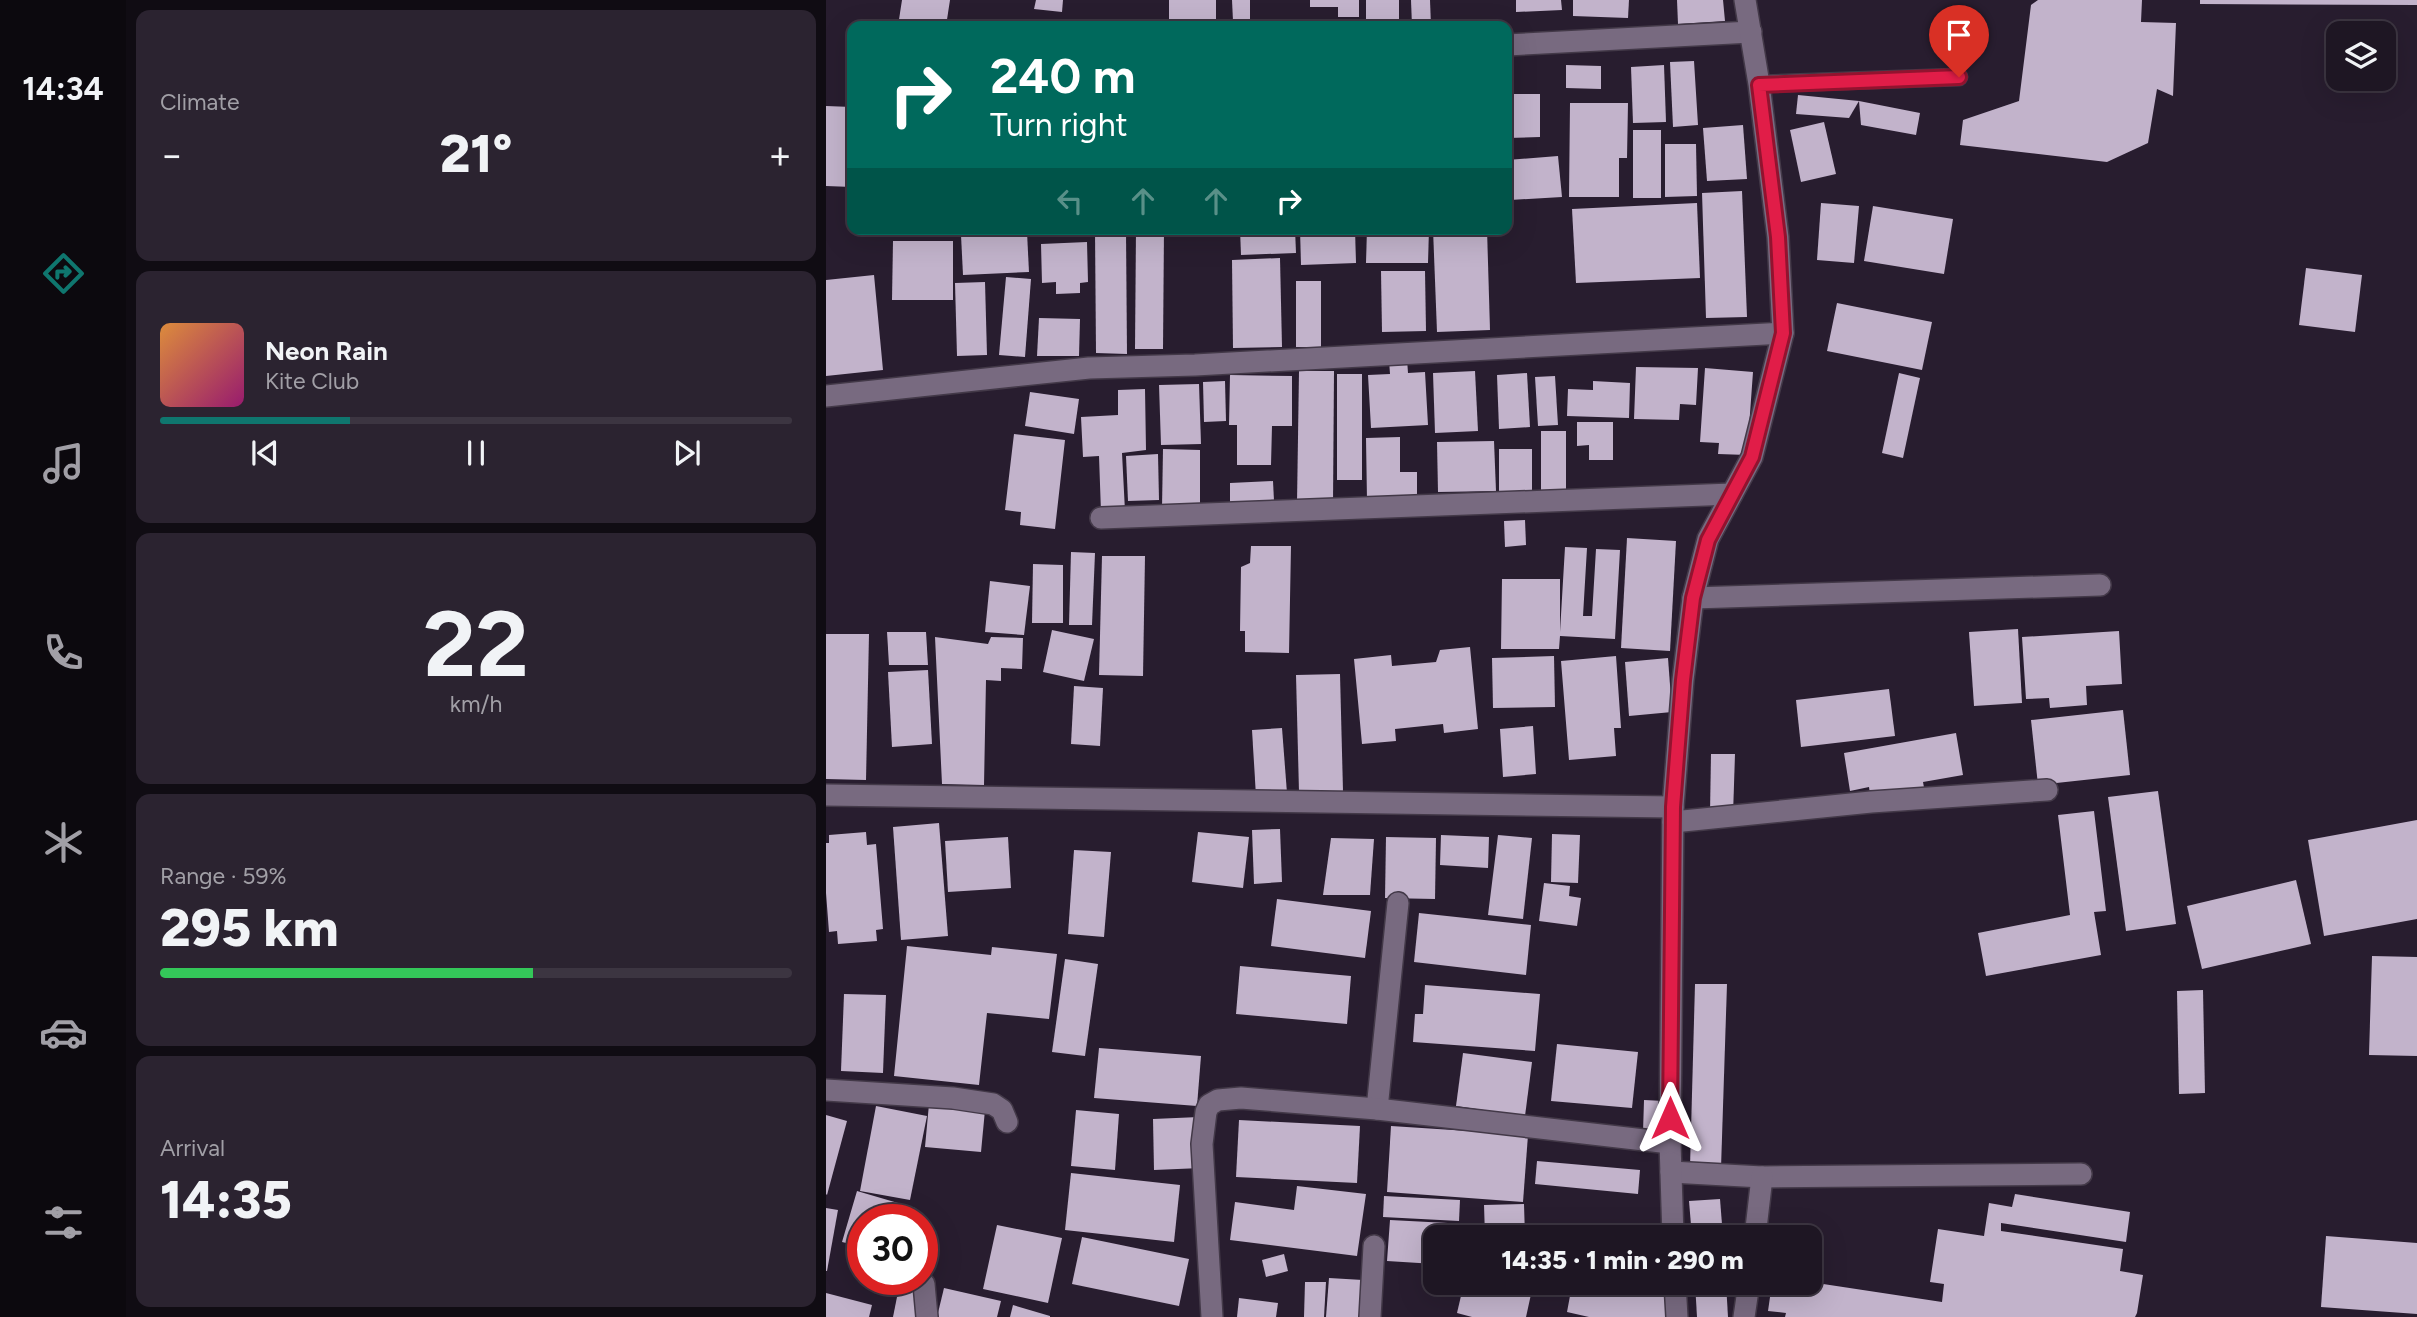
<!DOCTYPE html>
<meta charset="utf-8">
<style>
body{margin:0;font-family:Figtree,sans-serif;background:#2b2330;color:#f1f3f6;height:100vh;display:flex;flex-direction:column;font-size:26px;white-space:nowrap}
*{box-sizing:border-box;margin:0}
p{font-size:23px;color:#a19fa6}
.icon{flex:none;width:38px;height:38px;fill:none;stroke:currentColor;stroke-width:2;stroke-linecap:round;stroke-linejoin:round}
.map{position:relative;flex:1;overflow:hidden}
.panel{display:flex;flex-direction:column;gap:10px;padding:10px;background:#100c13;width:700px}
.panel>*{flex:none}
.banner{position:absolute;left:21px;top:21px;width:665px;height:214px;border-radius:14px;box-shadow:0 7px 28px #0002,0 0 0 2px #3c3541;background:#00695c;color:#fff;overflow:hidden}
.buttons{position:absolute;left:1500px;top:21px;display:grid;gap:14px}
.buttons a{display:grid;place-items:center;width:70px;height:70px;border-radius:14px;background:#1e1623;box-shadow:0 7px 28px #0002,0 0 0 2px #3c3541;font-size:35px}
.speed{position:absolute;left:21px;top:1204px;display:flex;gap:14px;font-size:35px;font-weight:700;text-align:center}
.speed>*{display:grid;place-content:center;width:91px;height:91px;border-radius:50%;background:#1e1623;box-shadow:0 7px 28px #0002,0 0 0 2px #3c3541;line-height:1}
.speed .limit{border:10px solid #d22;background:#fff;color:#111}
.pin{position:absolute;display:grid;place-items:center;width:60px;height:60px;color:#fff;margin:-72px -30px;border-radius:50% 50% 50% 0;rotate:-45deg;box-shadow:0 0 7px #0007}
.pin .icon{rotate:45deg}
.me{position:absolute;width:77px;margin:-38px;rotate:0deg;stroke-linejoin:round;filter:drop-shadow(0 0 5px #0008)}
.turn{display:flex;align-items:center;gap:24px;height:147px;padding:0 28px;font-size:32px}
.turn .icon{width:91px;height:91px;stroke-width:2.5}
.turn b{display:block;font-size:49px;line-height:60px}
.lanes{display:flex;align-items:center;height:66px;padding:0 28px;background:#0003;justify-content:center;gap:35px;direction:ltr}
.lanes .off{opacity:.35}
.big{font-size:52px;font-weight:800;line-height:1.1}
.panel .widget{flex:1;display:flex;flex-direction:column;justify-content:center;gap:10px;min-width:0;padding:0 24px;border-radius:14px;background:#2b2330}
.panel .dial{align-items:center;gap:0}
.dial b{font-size:91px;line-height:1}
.song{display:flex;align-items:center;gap:21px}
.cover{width:84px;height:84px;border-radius:10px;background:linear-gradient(135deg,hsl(30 70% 55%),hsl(320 70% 35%))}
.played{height:7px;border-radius:4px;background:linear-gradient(90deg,#0f766e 30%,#3c3541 30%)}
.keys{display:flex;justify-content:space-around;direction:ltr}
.heat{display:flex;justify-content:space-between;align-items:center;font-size:38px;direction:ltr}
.charge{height:10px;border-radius:5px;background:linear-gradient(90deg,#34c759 59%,#3c3541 0)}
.trip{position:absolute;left:597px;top:1225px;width:399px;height:70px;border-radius:14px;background:#1e1623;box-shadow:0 7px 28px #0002,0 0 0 2px #3c3541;font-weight:800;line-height:70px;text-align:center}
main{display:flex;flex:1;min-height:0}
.menu{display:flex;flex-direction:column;width:126px;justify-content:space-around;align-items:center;background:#0c090e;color:#a19fa6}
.menu .icon{width:49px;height:49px}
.menu .selected{color:#0f766e}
.menu b{font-size:32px;color:#f1f3f6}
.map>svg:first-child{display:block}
.building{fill:#c2b3cb}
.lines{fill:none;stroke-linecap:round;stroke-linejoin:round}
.service-casing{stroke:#433948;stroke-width:19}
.minor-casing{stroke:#433948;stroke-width:24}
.service{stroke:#786a80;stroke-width:16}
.minor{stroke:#786a80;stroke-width:21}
.route-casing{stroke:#92132f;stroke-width:18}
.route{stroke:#e11d48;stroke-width:12}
</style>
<main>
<nav class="menu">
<b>14:34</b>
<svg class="icon selected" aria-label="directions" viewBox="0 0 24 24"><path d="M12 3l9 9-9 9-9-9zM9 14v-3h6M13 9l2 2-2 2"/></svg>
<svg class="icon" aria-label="music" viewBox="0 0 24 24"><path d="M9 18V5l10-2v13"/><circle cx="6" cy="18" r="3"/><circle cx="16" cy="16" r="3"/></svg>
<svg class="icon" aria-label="phone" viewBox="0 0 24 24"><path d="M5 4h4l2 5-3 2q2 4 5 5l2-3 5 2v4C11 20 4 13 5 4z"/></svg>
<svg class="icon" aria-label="climate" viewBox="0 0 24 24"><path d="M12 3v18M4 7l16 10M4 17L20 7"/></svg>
<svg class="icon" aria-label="car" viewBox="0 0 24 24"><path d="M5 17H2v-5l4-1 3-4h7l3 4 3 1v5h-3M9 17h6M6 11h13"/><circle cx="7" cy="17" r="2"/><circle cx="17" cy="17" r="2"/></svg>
<svg class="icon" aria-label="filters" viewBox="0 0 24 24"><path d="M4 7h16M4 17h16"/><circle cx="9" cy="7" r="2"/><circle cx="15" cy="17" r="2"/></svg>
</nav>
<section class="panel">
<div class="widget"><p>Climate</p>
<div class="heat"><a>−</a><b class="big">21°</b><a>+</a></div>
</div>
<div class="widget">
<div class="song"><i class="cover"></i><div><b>Neon Rain</b><p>Kite Club</p></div></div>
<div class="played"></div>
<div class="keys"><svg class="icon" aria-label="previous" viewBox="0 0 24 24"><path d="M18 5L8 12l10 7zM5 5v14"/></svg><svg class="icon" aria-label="pause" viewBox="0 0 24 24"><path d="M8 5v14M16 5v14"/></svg><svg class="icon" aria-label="next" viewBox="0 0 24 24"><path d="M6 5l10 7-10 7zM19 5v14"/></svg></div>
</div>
<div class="widget dial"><b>22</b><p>km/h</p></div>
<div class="widget"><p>Range · 59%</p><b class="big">295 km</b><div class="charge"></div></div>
<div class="widget"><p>Arrival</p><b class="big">14:35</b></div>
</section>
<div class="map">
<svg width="1591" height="1317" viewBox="0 0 1591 1317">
<rect width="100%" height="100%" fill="#281d2f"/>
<g class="building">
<path d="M76 0H124L120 26H72Z"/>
<path d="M210 0H237L236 12 208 9Z"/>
<path d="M343 0H390V23L343 22Z"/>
<path d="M406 0H424V20L407 21Z"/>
<path d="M484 0H533V17H512V7H484Z"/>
<rect x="540" y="0" width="33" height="26"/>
<path d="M585 0H604L605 26H586Z"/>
<path d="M690 0H735L736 10 690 12Z"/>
<path d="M747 0H803L802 18 747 16Z"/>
<path d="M851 0H897L899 21 852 24Z"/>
<path d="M1212 0H1316L1315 22 1350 23 1347 96 1331 89 1322 143 1281 162 1134 145 1137 120 1193 101 1205 5Z"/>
<path d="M1374 0H1591V5L1374 4Z"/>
<path d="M868 61 872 125 847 127 844 62Z"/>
<path d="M740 65 775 66V89L740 88Z"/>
<path d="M838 65 840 122 807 123 805 67Z"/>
<path d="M681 94H714V137L681 138Z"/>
<path d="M972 95 1033 101 1023 118 970 114Z"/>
<path d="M1033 101 1094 113 1090 135 1035 125Z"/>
<path d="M744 103H802L801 158H793V197H743Z"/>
<path d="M0 106 26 107V187L0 186Z"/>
<path d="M998 122 1010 174 975 182 964 130Z"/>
<path d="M917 125 921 179 881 181 877 128Z"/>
<rect x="807" y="130" width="28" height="68"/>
<path d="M839 144H870L871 196 839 197Z"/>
<path d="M732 156 736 197 684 200 681 160Z"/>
<path d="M916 191 921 317 880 318 876 193Z"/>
<path d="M871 203 874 278 750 283 746 209Z"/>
<path d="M995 203 1033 206 1028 263 991 260Z"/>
<path d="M1047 206 1127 219 1118 274 1038 261Z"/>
<path d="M310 229H338L337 349H309Z"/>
<path d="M414 229H469L470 253 415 255Z"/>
<path d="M474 229H529L530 263 475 265Z"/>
<path d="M541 229H603L602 263H540Z"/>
<path d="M607 229H661L664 330 611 332Z"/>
<path d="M269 231 300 232 301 354 270 353Z"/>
<path d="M201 232 203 272 137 275 135 235Z"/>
<path d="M67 241H127V300H66Z"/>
<path d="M261 242 262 282 254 283V293L230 294V282L216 283 215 244Z"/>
<path d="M454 258 456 347 407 348 406 260Z"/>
<path d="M1480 268 1536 275 1529 332 1473 325Z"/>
<path d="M555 271H599L600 331 556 332Z"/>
<path d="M48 275 57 370 0 376V280Z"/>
<path d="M180 277 205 279 199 357 173 355Z"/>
<rect x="470" y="281" width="25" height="66"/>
<path d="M159 282 161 355 131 356 129 283Z"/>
<path d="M1011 303 1106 322 1096 370 1001 351Z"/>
<path d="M213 318 254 319 253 356H211Z"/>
<path d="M581 359 582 373 599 372 602 425 545 428 542 375 564 374 563 360Z"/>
<path d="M810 367 872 368 870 405 854 404 853 420 808 419Z"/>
<path d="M879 368 927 372 921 455 892 454 893 443 874 442Z"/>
<path d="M473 371H508L507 503H471Z"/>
<path d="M649 371 652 431 609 433 607 373Z"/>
<path d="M701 373 704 427 673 429 671 375Z"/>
<path d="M1073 373 1094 378 1077 458 1056 453Z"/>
<rect x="511" y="374" width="25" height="106"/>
<path d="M404 375 466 376V426H446L445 465H411V425H403Z"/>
<path d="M729 376 732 425 712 426 709 377Z"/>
<path d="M399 381 400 421 378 422 377 382Z"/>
<path d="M767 381 804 383 803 418 741 416 742 389 767 390Z"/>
<path d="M373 384 375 444 335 445 333 385Z"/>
<path d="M319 389 320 450 296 453 299 511 275 512 273 456 257 457 255 417 292 415V390Z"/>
<path d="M204 392 253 399 248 434 199 426Z"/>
<path d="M751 422H787V460H763V445L751 446Z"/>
<rect x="715" y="431" width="25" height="61"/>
<path d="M188 434 239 440 229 529 194 525 195 512 179 510Z"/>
<path d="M574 437V472H591V501H541L540 438Z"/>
<path d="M668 441 670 491 612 492 611 442Z"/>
<path d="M337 449 374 450V509L336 508Z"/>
<rect x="673" y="449" width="33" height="48"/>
<path d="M332 454 333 500 302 501 300 456Z"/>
<path d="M447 481 448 501 404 503V483Z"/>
<path d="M699 520 700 545 679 547 678 521Z"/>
<path d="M801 538 850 541 844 651 795 648Z"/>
<path d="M425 546H465L463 653 419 652V631H414L415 567 424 563Z"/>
<path d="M739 547 761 548 757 616H766L770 549 794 550 789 639 734 636 733 649H675L676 579H734V632Z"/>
<path d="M245 552 269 553 266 625H243Z"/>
<path d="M276 556H319L317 676 273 675Z"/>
<path d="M207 564 237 565V623H206Z"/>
<path d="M164 581 204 586 198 635 159 632Z"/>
<path d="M1192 629 1196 703 1148 706 1143 632Z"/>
<path d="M226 630 268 639 258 681 217 672Z"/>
<path d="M1293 631 1296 684 1260 686 1261 705 1224 708 1223 698 1200 699 1196 637Z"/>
<path d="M61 632H100L102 665H63Z"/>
<path d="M0 634H43L40 780 0 779Z"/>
<path d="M109 637 162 644 165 637 197 638 196 669 175 668V681L160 680 158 785 116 784Z"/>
<path d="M644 647 652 729 618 733 617 724 569 729 570 741 536 744 528 659 565 655 566 666 610 662 614 650Z"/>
<path d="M728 656 729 707 667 708 666 658Z"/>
<path d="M790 656 795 728H788L790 756 743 760 735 661Z"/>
<path d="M842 658 846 712 803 716 799 662Z"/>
<path d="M102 670 106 744 66 747 62 672Z"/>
<path d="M514 674 517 791 473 792 470 675Z"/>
<path d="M248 686 277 688 274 746 245 744Z"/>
<path d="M1063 689 1069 736 975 747 970 700Z"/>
<path d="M1297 710 1304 775 1212 785 1205 720Z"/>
<path d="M707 726 710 774 677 777 674 729Z"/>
<path d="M456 728 461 793 430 796 426 730Z"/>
<path d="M1130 733 1137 775 1097 782 1099 793 1045 802 1043 787 1024 791 1018 753Z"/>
<path d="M885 754H909L907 815 884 814Z"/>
<path d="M1332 791 1350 924 1300 931 1282 797Z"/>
<path d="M1268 811 1280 911 1268 912 1275 955 1160 976 1152 933 1244 915 1232 815Z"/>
<path d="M1591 820V919L1498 936 1482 840Z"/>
<path d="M113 823 122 936 75 940 67 827Z"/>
<path d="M454 829 456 882 428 884 426 830Z"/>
<path d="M40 832 41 845 50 844 57 929 50 930 51 941 12 944 11 931 3 932 0 893V843H3V835Z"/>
<path d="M372 832 423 837 417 888 366 882Z"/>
<path d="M726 834 754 835 752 883 725 882Z"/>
<path d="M615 835 663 837 662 868 614 865Z"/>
<path d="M672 835 706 838 697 919 662 915Z"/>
<path d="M182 837 185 888 122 892 119 841Z"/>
<path d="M560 837 610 838 609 899 559 898Z"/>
<path d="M505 838 548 839 544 895H497Z"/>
<path d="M248 850 285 852 278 937 242 934Z"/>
<path d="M1470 880 1485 944 1376 969 1361 906Z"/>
<path d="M718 883 744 886 743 896 755 898 751 926 713 921Z"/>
<path d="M451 899 545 911 539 958 445 946Z"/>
<path d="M593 913 705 925 700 975 588 962Z"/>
<path d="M81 946 165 955 166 947 231 954 223 1019 161 1013 153 1085 68 1076Z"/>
<path d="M1546 956 1591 957V1056L1543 1055Z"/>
<path d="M239 959 272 964 259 1056 226 1052Z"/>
<path d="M414 966 525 976 521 1024 410 1014Z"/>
<path d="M869 984H901L895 1168 864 1167Z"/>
<path d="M599 985 714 994 709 1051 587 1042 589 1014H597Z"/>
<path d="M1377 990 1379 1093 1353 1094 1351 991Z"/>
<path d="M18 994 60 995 57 1073 15 1071Z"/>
<path d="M731 1044 812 1052 806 1108 725 1101Z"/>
<path d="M273 1048 375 1056 371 1106 268 1098Z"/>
<path d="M637 1053 706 1062 699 1116 630 1106Z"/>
<path d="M818 1100 838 1101 836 1133 817 1132Z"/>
<path d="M103 1104 159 1110 155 1152 99 1147Z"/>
<path d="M50 1106 101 1116 84 1200 34 1191Z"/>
<path d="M250 1110 293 1114 289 1170 245 1166Z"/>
<path d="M0 1115 21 1121 1 1195 0 1194Z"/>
<path d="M373 1117 375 1168 328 1170 327 1119Z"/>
<path d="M413 1120 534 1126 531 1183 410 1177Z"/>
<path d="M565 1126 702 1135 697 1202 561 1192Z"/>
<path d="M711 1161 814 1170 812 1194 709 1184Z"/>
<path d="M245 1173 354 1185 348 1242 239 1230Z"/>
<path d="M471 1186 540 1194 531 1256 404 1240 409 1202 468 1210Z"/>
<path d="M31 1191 89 1208 86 1220H37V1247L16 1242Z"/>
<path d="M1189 1194 1304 1212 1300 1242 1175 1223V1231L1297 1249 1294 1271 1317 1275 1311 1313 1309 1317H959L960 1313 942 1311 946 1283 984 1282 1116 1302 1118 1284 1104 1282 1112 1229 1158 1236 1163 1203 1186 1207Z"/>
<path d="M558 1196 634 1200 633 1221 557 1217Z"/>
<path d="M894 1199 897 1237H866L863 1201Z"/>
<path d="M698 1204 699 1237H659L658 1205Z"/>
<path d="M0 1208 12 1210 1 1271H0Z"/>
<path d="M564 1220 641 1224 640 1237H609V1264L561 1261Z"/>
<path d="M171 1225 236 1238 222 1303 157 1289Z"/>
<path d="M1500 1236 1591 1243V1314L1495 1307Z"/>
<path d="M256 1237 363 1259 353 1306 246 1284Z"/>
<path d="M458 1254 462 1271 440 1277 436 1260Z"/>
<path d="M503 1278 537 1280 534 1317H500Z"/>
<path d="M74 1282 97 1286 91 1317H67Z"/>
<path d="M479 1282H500L498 1317H478Z"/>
<path d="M638 1283H696L707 1285 700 1317H646L631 1313Z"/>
<path d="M776 1283H793L846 1293 841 1317H763L741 1312 746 1285 774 1290Z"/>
<path d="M869 1283H900L902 1317H871Z"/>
<path d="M118 1288 175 1301 171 1317H111Z"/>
<path d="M0 1293 46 1305 43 1317H0Z"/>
<path d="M413 1298 452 1303 450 1317H411Z"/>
<path d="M187 1305 224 1316V1317H184Z"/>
</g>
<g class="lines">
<g class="service-casing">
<path id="service" d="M933 84 1133 77"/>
</g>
<g class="minor-casing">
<g id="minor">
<path d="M681 45 925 32"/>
<path d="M0 396 263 368 369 365 957 333"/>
<path d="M275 518 906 494"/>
<path d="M867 598 1274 585"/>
<path d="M0 795 847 807"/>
<path d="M847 822 1045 802 1221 790"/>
<path d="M0 1090 127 1098 167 1104 176 1110 181 1122"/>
<path d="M551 1109 572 903"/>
<path d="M845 1172 936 1177 1255 1174"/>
<path d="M847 1237 844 1143 847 807 857 680 867 598 882 539 926 457 957 333 952 237 933 84 919 0"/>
<path d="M929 1237 936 1177"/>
<path d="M849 1283 851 1317"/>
<path d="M98 1284 101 1317"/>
<path d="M386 1317 376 1144 380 1112 383 1105 392 1100 415 1098 551 1109 844 1143"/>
<path d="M544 1317 548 1246"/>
<path d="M918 1317 923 1283"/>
</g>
</g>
<use href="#service" class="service"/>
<use href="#minor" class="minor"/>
</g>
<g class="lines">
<g class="route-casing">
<path id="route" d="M844 1118 847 807 857 680 867 598 882 540 926 457 957 333 952 237 933 85 1133 77"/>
</g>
<use href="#route" class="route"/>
</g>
</svg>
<div class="buttons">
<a><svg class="icon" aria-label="layers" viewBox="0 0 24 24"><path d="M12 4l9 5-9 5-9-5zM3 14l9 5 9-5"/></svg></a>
</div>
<div class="speed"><div class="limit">30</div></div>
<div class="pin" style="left:1133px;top:77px;background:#d93025"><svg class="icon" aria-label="arrive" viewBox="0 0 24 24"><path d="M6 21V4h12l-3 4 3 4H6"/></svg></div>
<svg class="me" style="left:844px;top:1118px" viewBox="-20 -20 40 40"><path d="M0-17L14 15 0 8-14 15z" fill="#e11d48" stroke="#fff" stroke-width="4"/></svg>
<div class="trip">14:35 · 1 min · 290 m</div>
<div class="banner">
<div class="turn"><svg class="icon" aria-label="right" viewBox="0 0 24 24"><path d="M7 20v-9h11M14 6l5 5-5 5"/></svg><div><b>240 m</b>Turn right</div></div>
<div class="lanes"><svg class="icon off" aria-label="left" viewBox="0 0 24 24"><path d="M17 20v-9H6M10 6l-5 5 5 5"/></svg><svg class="icon off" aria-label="ahead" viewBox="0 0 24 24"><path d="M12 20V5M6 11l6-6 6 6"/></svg><svg class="icon off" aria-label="ahead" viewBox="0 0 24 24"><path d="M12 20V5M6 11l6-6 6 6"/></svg><svg class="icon" aria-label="right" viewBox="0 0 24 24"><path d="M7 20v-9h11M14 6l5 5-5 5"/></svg></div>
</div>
</div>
</main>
